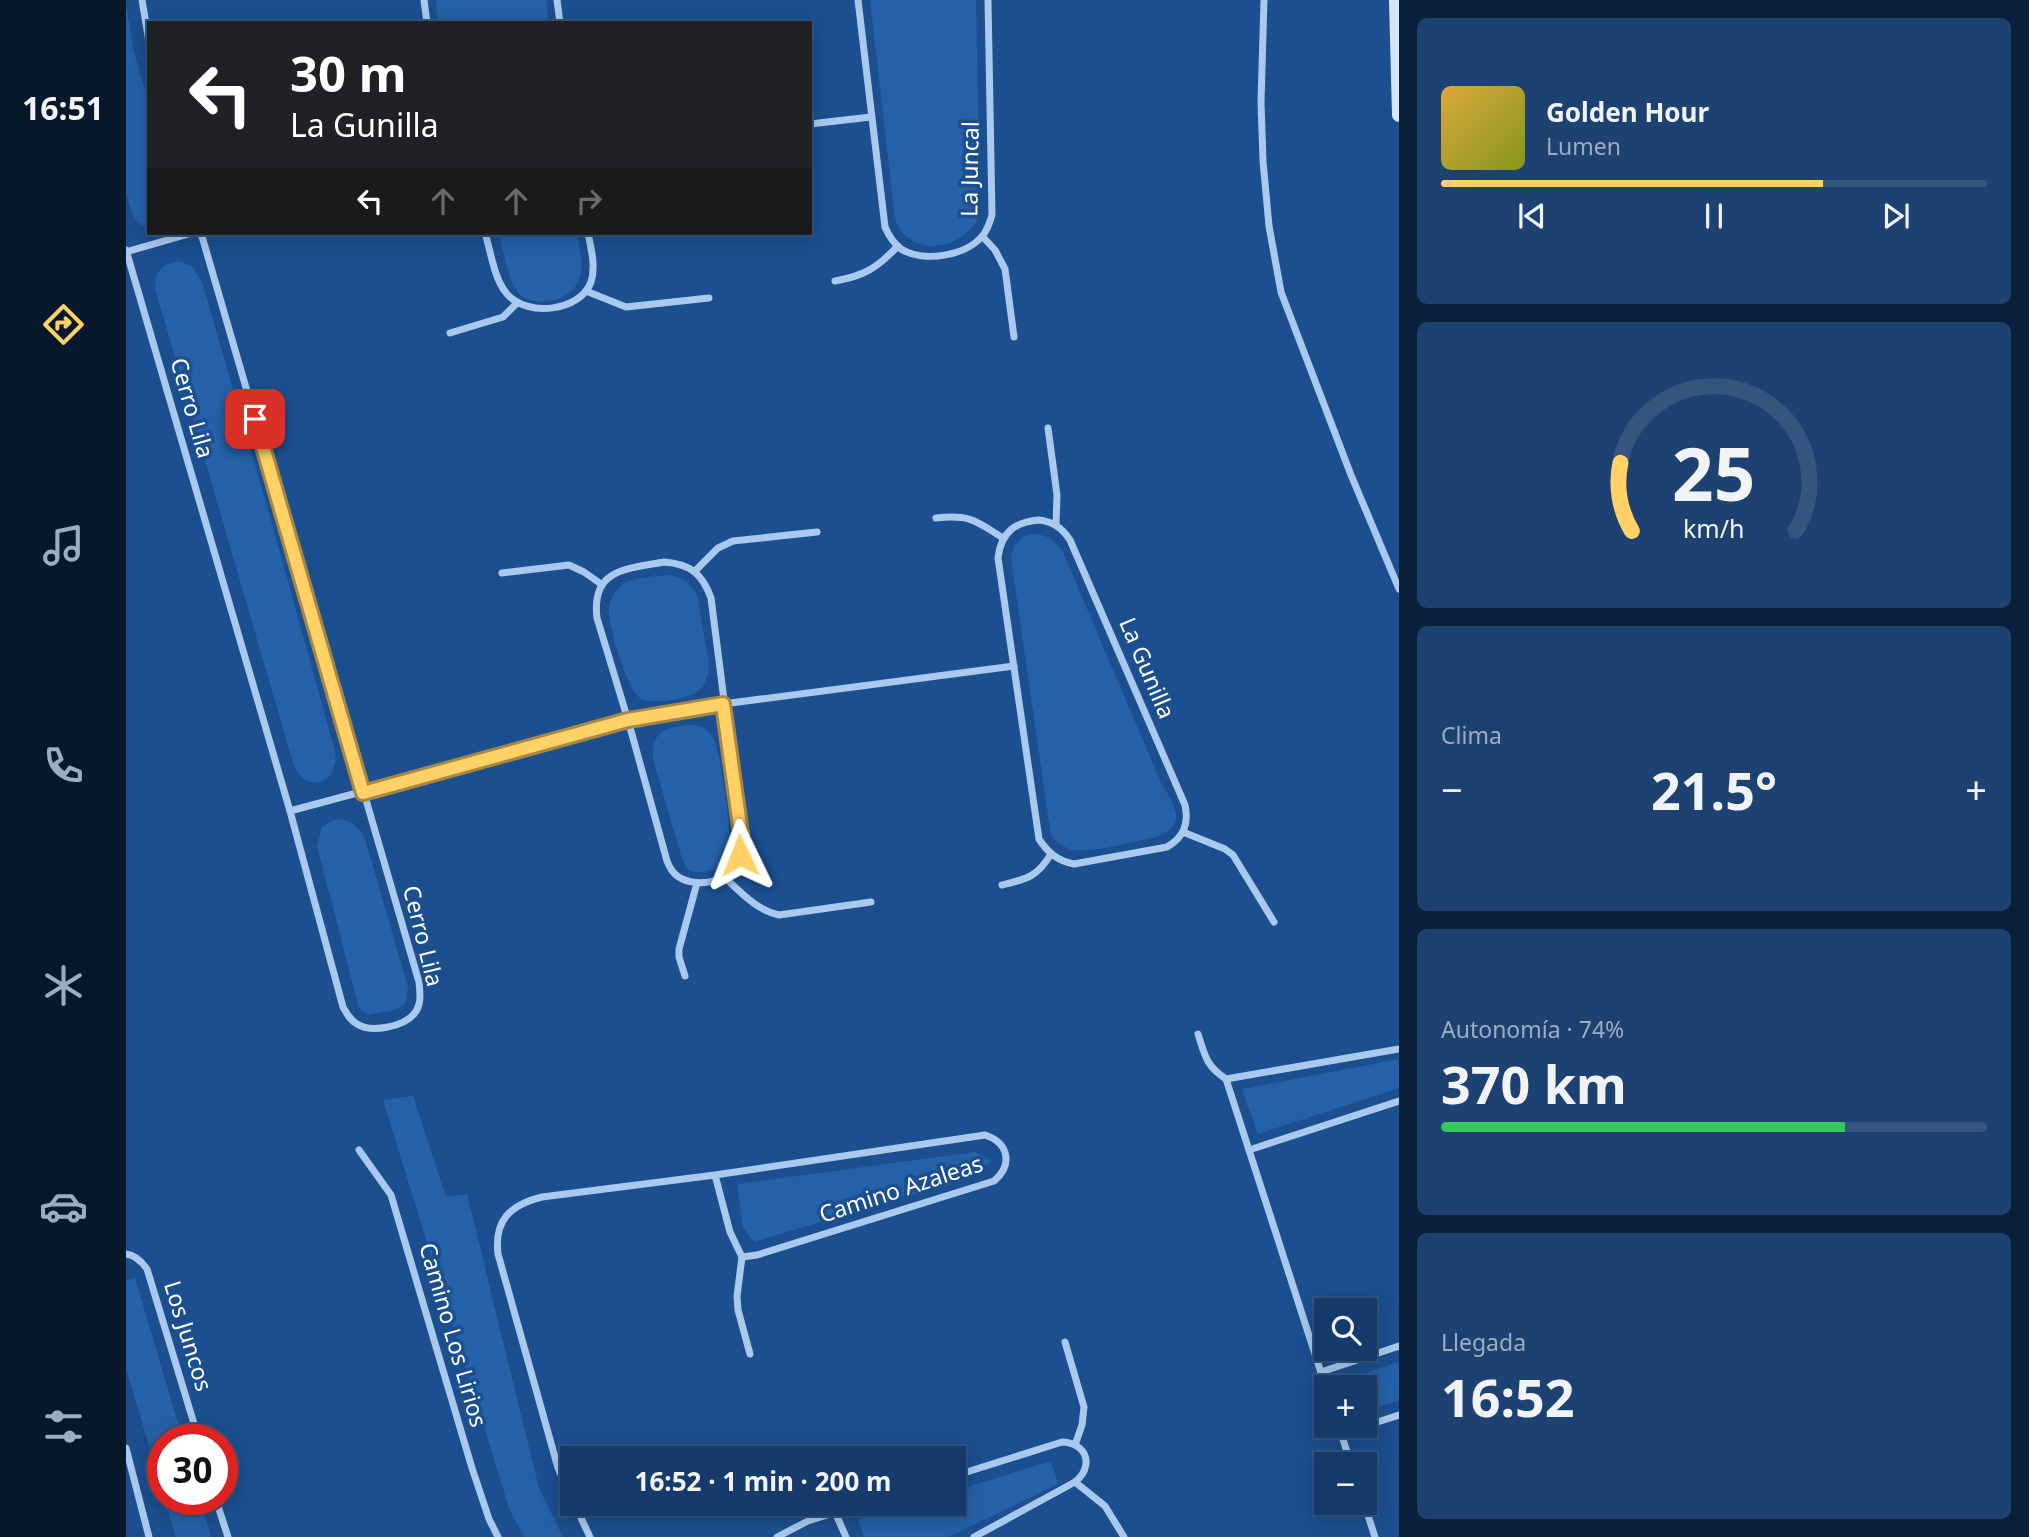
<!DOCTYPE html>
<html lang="es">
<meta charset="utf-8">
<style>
body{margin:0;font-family:"Noto Sans",sans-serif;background:#1d4271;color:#f1f3f6;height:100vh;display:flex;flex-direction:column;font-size:26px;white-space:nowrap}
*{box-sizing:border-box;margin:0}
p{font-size:23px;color:#9dadc1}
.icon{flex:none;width:38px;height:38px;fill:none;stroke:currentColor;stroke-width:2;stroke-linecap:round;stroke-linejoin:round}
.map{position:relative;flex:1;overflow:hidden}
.side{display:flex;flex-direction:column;gap:18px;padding:18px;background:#0b203b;width:630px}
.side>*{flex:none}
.banner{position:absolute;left:21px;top:21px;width:665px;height:214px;border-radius:0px;box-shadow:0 4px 18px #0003,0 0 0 2px #33557e;background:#202124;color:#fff;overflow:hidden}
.buttons{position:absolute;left:1188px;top:1298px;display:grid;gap:14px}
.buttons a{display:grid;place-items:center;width:63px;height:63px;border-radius:0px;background:#143b6b;box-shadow:0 4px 18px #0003,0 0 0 2px #33557e;font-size:35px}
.speed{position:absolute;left:21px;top:1424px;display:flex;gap:14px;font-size:35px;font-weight:700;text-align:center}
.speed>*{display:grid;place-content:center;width:91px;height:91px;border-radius:50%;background:#143b6b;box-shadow:0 4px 18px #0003,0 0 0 2px #33557e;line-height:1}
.speed .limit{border:10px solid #d22;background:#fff;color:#111}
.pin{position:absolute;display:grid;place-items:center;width:60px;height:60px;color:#fff;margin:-30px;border-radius:14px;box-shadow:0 4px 10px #0006}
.me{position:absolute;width:77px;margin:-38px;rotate:358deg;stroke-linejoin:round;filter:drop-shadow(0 0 5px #0008)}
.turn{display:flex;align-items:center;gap:24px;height:147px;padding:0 28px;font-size:32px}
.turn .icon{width:91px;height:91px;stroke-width:2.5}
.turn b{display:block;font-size:49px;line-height:60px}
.lanes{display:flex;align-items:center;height:66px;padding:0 28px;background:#0003;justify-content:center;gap:35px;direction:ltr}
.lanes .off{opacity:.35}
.big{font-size:52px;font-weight:700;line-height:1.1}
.side .widget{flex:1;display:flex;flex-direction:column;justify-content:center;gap:10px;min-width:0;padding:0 24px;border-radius:10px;background:#1d4271}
.side .dial{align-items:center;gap:0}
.dial svg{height:182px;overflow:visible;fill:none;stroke:#33557e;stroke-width:7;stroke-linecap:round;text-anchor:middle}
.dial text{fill:#f1f3f6;stroke:none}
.song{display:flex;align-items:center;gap:21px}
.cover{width:84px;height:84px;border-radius:10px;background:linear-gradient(135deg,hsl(40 70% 55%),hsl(70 70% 35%))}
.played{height:7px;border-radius:4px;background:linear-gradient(90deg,#ffd166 70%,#33557e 70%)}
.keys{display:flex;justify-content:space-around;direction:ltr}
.heat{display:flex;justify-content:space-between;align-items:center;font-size:38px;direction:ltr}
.charge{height:10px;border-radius:5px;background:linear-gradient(90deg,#34c759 74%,#33557e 0)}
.trip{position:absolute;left:434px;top:1446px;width:406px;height:70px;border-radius:0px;background:#143b6b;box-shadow:0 4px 18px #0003,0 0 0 2px #33557e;font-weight:700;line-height:70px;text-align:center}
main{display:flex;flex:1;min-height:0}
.tab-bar{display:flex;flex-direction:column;width:126px;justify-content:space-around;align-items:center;background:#08182b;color:#9dadc1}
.tab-bar .icon{width:49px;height:49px}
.tab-bar .active{color:#ffd166}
.tab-bar b{font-size:32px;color:#f1f3f6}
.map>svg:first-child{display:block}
.green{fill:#2461a8}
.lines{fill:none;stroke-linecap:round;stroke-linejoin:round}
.street{stroke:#a9c9ee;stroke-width:7}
.secondary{stroke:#d6e6fa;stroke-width:14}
.route-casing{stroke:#a68842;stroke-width:18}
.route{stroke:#ffd166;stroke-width:12}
.labels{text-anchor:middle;stroke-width:7;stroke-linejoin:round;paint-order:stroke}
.street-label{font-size:23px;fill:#fff;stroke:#1b4f8f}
</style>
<main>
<nav class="tab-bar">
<b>16:51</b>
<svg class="icon active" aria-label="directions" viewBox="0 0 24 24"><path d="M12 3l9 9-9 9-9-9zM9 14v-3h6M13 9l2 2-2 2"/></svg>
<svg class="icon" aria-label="music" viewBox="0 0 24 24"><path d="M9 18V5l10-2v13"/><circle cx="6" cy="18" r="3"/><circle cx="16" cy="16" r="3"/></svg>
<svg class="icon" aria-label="phone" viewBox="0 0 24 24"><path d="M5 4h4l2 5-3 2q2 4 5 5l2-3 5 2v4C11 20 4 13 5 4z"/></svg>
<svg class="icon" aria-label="climate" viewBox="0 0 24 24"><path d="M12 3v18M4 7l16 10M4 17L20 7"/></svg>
<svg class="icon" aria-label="car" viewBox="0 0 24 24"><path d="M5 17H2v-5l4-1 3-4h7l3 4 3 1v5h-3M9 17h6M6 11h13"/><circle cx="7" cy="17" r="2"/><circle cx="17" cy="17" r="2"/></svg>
<svg class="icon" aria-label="filters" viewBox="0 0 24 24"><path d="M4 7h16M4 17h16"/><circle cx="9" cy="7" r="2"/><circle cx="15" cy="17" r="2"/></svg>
</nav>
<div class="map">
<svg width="1273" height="1537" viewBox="0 0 1273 1537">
<rect width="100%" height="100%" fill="#1b4f8f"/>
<g class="green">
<path d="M311 0H420L423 23H313L310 8Z"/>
<path d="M744 0H850L854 213C841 251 783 260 769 219Z"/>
<path d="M0 5 8 52 23 104V228C6 224 4 206 0 192Z"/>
<path d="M373 233H451C453 248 459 267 452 282 443 302 405 310 391 291 381 277 377 249 373 233Z"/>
<path d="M53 261 66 266 76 282 141 506 209 751C215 784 178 796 167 763L30 292C26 273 35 265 53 261Z"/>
<path d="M903 534C918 533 928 539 936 550L1035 783C1049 805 1062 825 1031 837 1011 841 966 853 948 850 938 848 932 843 925 836L885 559C886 546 892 539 903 534Z"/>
<path d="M539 575C556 576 565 582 572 598 574 615 577 631 580 647 581 653 584 661 583 668 582 676 578 687 571 692 561 699 524 706 514 698 501 689 481 622 483 607 484 599 490 589 497 584 507 577 526 577 539 575Z"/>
<path d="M564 725C575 725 581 728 587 737 594 748 608 846 603 858 599 868 590 869 581 871 573 873 568 873 561 869L556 859 527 759C525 730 540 728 564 725Z"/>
<path d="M213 819C226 821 233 827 239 839L282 987 280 1003 269 1010 242 1015 236 1011 232 1005 191 846 196 827 207 820Z"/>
<path d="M1273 1059V1088L1132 1134 1116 1089Z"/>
<path d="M287 1096 320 1197 341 1194 413 1488 437 1537H398L383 1508 257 1100Z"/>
<path d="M849 1152 866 1160 854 1174 628 1242 617 1228 611 1184Z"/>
<path d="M9 1278 57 1440H37V1493L0 1368V1281Z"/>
<path d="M1273 1362V1400L1239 1412V1388H1218L1216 1381Z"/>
<path d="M925 1461 932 1484 823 1537H738L732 1520 787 1503H828V1491Z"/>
<path d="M39 1500H74L85 1537H50Z"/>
</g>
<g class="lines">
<g class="street">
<path d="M16 0 23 42"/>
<path d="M298 0 301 23"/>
<path d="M431 0 434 23"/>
<path d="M732 0 759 227C763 236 767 243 775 249 797 263 841 256 857 235 862 229 864 222 866 215L862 0"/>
<path d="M1138 0 1135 102 1137 161 1143 226 1155 292 1225 475 1273 589"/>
<path d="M684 124 745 117"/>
<path d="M359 233C365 252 368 279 381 294 401 317 454 312 465 282 470 267 465 248 462 233"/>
<path d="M857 237 869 250 879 269 888 337"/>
<path d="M0 250 164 811 217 1007C221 1014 224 1020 231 1024 245 1033 277 1027 288 1014 296 1005 294 993 293 982L75 233"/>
<path d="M0 252 66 233"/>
<path d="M709 281C738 276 751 268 772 246"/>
<path d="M460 291 500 307 583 298"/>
<path d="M324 333 377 317 391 303"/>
<path d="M922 428 931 495 930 525"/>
<path d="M810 518C844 514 850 521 877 538"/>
<path d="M913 520C928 522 936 528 944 540L1059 805C1063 824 1058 837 1041 847L948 864C932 861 922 853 913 839L872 558C875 532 889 522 913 520Z"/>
<path d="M538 562C564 564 576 573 585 598L615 833C616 844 616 855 610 866 600 884 565 888 550 875 545 871 543 866 541 861L502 720 471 618C465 569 500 569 538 562Z"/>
<path d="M569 571 592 548 607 541 691 532"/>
<path d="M376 573 443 565 458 572 475 584"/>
<path d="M164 811 502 720 597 704 888 666"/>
<path d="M1057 832 1099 849 1107 855 1148 922"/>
<path d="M598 877C615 892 630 910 653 915L745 902"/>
<path d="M876 885C901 879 911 877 925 854"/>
<path d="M559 976 553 957V949L571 883"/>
<path d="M1072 1034C1079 1056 1080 1066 1100 1079"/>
<path d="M1100 1079 1200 1388"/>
<path d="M1100 1079 1273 1049"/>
<path d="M233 1150 265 1195 346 1468 363 1519 372 1537"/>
<path d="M1123 1150 1273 1101"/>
<path d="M0 1254C10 1255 16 1262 21 1269L73 1440"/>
<path d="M616 1257 611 1296 612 1310 624 1354"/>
<path d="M939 1342 958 1407 956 1425 949 1445"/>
<path d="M1195 1372 1273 1346"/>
<path d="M1213 1426 1225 1465"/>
<path d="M1239 1426 1273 1415"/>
<path d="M1215 1434 1238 1426"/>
<path d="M0 1448 23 1537"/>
<path d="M828 1476 936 1442C962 1443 968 1467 949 1482L848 1537"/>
<path d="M949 1482 979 1506 998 1537"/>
<path d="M90 1500 102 1537"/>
<path d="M446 1501 432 1468 372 1254C368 1220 384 1205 416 1197L589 1175 859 1135C883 1143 887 1165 868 1181L631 1255 616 1257 604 1232 589 1175"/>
<path d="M448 1503 464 1537"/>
<path d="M1238 1503 1249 1537"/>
<path d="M709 1512 720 1537"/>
<path d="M651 1537 682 1521 739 1503"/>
</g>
<path class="secondary" d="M1270 0 1273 115"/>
</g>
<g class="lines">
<g class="route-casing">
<path id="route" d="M129 419 237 793 502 720 597 704 615 833 614 855"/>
</g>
<use href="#route" class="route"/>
</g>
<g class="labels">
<g class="street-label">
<text transform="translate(844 169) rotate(-89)" y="8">La Juncal</text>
<text transform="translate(66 408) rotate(74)" y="8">Cerro Lila</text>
<text transform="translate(1021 668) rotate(67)" y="8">La Gunilla</text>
<text transform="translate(297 936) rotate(76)" y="8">Cerro Lila</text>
<text transform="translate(775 1189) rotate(-18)" y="8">Camino Azaleas</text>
<text transform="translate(327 1335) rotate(74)" y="8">Camino Los Lirios</text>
<text transform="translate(62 1336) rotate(73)" y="8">Los Juncos</text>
</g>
</g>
</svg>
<div class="buttons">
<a><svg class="icon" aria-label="search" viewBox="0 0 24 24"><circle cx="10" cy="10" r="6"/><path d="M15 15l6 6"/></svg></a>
<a>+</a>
<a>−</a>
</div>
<div class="speed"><div class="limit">30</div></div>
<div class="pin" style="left:129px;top:419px;background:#d93025"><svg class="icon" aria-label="arrive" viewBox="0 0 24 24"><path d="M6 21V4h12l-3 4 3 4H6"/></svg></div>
<svg class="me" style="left:614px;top:855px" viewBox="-20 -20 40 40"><path d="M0-17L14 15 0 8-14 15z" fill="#ffd166" stroke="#fff" stroke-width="4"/></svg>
<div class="trip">16:52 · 1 min · 200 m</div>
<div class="banner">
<div class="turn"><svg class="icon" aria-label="left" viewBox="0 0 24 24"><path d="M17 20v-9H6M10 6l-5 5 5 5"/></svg><div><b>30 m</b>La Gunilla</div></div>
<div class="lanes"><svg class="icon" aria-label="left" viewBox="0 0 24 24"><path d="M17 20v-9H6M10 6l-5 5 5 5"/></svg><svg class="icon off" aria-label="ahead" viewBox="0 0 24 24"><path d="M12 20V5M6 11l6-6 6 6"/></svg><svg class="icon off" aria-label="ahead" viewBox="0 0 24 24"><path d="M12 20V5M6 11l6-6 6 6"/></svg><svg class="icon off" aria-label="right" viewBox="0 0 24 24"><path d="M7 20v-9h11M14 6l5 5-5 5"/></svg></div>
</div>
</div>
<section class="side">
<div class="widget">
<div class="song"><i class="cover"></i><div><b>Golden Hour</b><p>Lumen</p></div></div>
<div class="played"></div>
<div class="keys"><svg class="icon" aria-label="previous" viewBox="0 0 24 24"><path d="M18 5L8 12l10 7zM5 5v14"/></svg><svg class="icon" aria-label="pause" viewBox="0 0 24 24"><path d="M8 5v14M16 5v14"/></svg><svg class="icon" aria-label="next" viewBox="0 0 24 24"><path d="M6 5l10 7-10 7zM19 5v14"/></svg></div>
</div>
<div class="widget dial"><svg viewBox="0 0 100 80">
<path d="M14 69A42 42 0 1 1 86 69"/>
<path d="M14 69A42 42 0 0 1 9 39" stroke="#ffd166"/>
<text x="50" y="56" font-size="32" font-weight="700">25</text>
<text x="50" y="72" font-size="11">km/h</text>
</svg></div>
<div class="widget"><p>Clima</p>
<div class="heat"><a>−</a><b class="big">21.5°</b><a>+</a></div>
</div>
<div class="widget"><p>Autonomía · 74%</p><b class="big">370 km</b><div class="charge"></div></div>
<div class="widget"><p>Llegada</p><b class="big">16:52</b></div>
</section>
</main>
